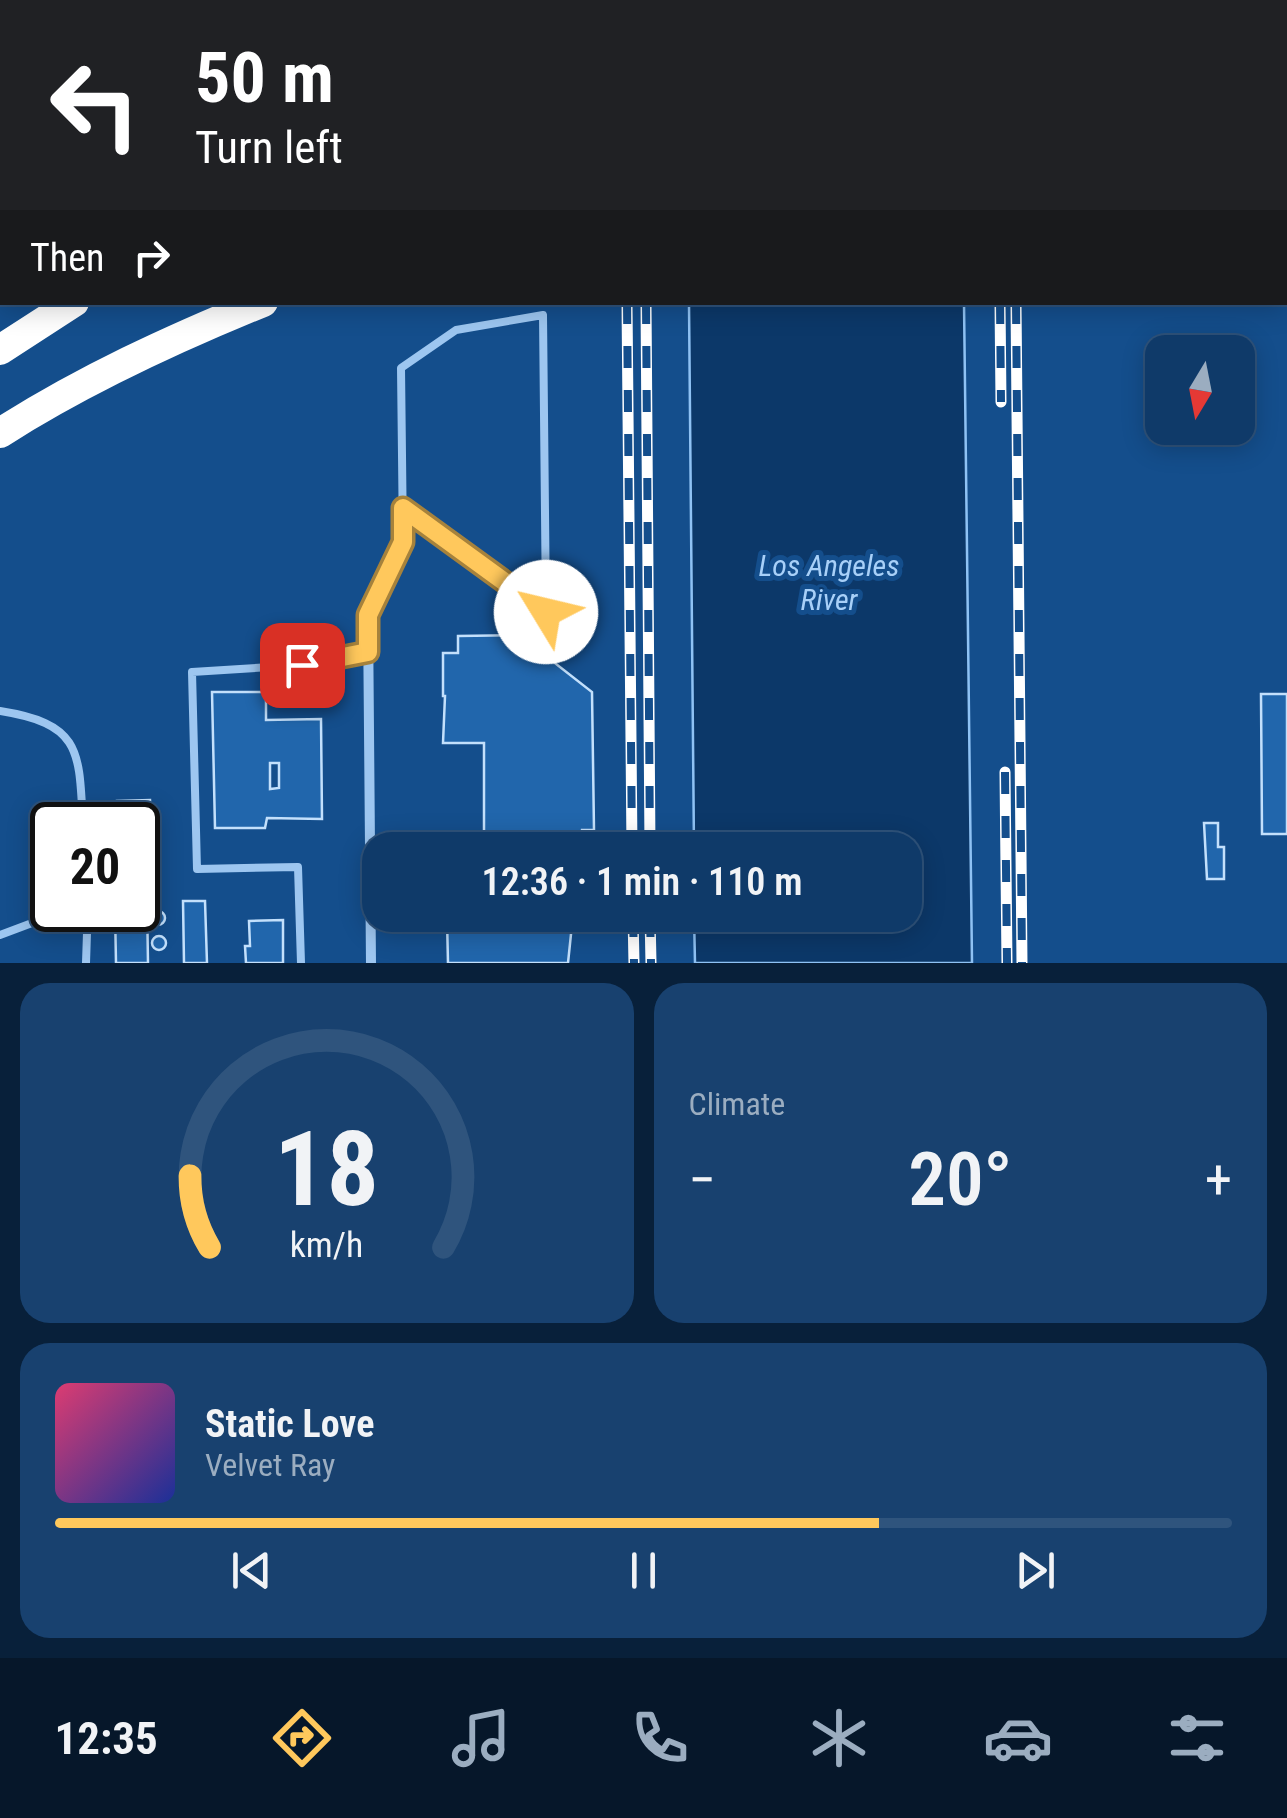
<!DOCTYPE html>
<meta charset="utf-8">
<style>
body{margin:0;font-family:"Roboto Condensed",sans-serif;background:#18416f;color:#f1f3f6;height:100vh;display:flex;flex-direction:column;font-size:38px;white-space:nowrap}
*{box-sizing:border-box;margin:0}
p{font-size:32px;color:#9badc0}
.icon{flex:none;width:55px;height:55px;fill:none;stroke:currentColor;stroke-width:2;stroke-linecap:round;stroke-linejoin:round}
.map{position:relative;height:963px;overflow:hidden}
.details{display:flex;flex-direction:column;gap:20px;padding:20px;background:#08203a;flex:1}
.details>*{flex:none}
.top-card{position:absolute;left:0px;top:0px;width:1288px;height:305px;box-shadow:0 5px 25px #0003,0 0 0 2px #2f547d;background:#202124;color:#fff;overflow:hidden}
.needle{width:65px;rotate:190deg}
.fabs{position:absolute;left:1145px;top:335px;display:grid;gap:20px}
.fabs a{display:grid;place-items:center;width:110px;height:110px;border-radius:20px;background:#0f3a69;box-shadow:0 5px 25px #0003,0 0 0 2px #2f547d;font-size:50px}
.speed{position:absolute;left:30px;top:802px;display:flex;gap:20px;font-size:50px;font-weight:700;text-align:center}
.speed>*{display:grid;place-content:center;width:130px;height:130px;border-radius:50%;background:#0f3a69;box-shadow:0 5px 25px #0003,0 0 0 2px #2f547d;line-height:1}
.speed .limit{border:5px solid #111;border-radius:15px;background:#fff;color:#111}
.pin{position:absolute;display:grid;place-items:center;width:85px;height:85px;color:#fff;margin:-42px;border-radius:20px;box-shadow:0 5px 15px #0006}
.me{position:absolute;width:110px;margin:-55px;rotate:306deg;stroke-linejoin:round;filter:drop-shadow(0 0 8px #0008)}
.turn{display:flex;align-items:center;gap:35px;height:210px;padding:0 30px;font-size:45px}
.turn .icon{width:130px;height:130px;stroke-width:2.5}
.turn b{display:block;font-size:70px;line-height:85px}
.then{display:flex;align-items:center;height:95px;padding:0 30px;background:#0003;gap:20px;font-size:38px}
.big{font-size:75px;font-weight:600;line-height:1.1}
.details .card{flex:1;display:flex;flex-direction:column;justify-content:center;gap:15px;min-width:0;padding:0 35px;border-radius:30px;background:#18416f}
.details .dial{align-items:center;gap:0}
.dial svg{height:260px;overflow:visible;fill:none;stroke:#2f547d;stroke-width:7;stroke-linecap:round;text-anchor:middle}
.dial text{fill:#f1f3f6;stroke:none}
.song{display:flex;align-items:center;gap:30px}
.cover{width:120px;height:120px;border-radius:15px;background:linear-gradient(135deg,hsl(340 70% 55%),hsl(230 70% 35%))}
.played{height:10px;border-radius:5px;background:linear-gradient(90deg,#ffc85c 70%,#2f547d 70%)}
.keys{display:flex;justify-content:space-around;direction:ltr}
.heat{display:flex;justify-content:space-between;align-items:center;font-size:55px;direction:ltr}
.details .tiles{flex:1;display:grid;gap:20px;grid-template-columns:1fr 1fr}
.card:last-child{grid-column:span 2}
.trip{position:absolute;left:362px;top:832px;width:560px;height:100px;border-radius:30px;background:#0f3a69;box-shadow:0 5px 25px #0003,0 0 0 2px #2f547d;font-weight:600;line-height:100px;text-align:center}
.tabs{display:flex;height:160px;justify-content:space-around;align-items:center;background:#06172a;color:#9badc0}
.tabs .icon{width:70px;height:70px}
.tabs .on{color:#ffc85c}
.tabs b{font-size:45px;color:#f1f3f6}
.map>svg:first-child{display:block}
.water{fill:#0c3869;stroke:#8fc2f4;stroke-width:2.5}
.building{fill:#2166ac;stroke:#c3e0fc;stroke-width:2.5;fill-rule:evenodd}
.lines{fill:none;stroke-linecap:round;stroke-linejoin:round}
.service{stroke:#9dc6f0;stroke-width:8}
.minor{stroke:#9dc6f0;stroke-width:10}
.motorway{stroke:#fff;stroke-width:30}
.rail-casing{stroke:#fff;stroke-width:11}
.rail{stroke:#144e8c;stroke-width:8;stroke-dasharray:22;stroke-linecap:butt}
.route-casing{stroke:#a6823c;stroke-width:25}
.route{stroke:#ffc85c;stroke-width:18}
.labels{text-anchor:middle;stroke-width:10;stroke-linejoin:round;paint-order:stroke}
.water-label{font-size:30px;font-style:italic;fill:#a8d0f8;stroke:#144e8c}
</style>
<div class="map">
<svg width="1287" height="963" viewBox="0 0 1287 963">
<rect width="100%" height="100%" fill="#144e8c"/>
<path class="water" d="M689 303H964L972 963H695L694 915H905V850H694Z"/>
<g class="building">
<path d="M519 635 592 692 594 830H582L580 850H484V743H443L445 696H443V653H458V636Z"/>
<path d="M212 692H266V720L321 719 322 819 267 818 265 828H215ZM270 763H279V788L270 789Z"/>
<path d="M1261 694H1287V834H1262Z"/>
<path d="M150 800 151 828H138V825H118L117 801Z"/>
<path d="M1204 823H1218V847H1224V879H1207Z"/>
<path d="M183 901H205L207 963H184Z"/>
<path d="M138 902H147L148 963H116L115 910H138Z"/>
<circle cx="158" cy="918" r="7"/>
<path d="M485 915H573L568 963H448L447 919 485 918Z"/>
<path d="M283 920V963H246L245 946H250L249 921Z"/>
<circle cx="159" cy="943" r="7"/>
</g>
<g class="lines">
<g class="service">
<path d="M368 615 403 542 401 368 456 330 543 315 546 612 403 509"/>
<path d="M0 711C82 724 79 751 83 825"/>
<path d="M0 935 56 914 80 918 87 933 86 963"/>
<path d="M301 963 298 867 197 869 192 672 302 665 368 652"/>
</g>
<path class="minor" d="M368 615 371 963"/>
<g class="motorway">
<path d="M243 2 249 0"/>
<path d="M919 2 954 0"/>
<path d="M0 9H2"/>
<path d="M1285 27H1287"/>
<path d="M0 64 2 65"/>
<path d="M1285 79H1287"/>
<path d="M0 145 2 143"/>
<path d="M1285 150H1287"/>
<path d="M0 238 2 237"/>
<path d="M0 350 74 302"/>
<path d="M0 433C83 380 172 339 263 302"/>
</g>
<g class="rail-casing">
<g id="rail">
<path d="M622 0V2"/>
<path d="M643 0 644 2"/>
<path d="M996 0V2"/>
<path d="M1012 0V2"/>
<path d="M627 302 632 850"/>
<path d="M646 302 650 850"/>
<path d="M1000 302 1001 402"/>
<path d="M1016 302 1022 963"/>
<path d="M1005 772 1007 963"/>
<path d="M633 915 634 963"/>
<path d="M650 915 651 963"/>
</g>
</g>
<use href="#rail" class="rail"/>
</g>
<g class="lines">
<g class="route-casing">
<path id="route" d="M302 665 368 652V615L403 542V508L546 612"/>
</g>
<use href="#route" class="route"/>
</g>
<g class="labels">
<g class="water-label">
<text x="829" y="576">Los Angeles<tspan x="829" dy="34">River</tspan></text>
</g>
</g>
</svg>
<div class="fabs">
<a><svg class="needle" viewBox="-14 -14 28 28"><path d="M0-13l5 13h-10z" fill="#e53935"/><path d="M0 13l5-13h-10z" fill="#9badc0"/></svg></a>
</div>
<div class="speed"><div class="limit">20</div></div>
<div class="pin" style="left:302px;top:665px;background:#d93025"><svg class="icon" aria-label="arrive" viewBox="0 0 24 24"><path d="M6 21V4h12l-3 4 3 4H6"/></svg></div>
<svg class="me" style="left:546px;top:612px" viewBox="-20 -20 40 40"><circle r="19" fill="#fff"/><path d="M0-13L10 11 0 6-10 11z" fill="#ffc85c"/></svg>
<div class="trip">12:36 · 1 min · 110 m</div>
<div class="top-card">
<div class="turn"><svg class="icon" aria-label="left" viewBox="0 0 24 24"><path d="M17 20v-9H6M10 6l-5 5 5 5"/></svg><div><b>50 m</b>Turn left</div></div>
<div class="then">Then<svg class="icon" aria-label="right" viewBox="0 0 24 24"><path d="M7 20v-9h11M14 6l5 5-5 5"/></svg></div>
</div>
</div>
<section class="details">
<div class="tiles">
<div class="card dial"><svg viewBox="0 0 100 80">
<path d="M14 69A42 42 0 1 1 86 69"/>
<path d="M14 69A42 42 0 0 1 8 47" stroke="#ffc85c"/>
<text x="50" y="56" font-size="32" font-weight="700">18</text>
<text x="50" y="72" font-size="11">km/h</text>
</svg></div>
<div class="card"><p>Climate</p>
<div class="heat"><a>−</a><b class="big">20°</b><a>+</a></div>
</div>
<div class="card">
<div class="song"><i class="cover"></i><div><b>Static Love</b><p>Velvet Ray</p></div></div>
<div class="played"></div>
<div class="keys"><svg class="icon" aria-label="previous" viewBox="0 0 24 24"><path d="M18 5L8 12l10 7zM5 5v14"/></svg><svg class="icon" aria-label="pause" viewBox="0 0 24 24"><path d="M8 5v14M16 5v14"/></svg><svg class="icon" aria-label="next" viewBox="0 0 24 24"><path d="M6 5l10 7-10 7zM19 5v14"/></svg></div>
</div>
</div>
</section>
<nav class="tabs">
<b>12:35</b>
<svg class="icon on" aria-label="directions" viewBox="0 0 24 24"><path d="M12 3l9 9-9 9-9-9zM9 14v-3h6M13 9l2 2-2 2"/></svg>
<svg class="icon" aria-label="music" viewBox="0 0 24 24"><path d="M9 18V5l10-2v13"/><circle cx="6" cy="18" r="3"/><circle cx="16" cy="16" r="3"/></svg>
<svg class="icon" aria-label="phone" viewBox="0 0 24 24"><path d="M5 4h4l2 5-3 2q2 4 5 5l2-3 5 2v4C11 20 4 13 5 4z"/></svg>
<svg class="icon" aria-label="climate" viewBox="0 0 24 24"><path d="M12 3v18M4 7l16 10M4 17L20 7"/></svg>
<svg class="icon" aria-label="car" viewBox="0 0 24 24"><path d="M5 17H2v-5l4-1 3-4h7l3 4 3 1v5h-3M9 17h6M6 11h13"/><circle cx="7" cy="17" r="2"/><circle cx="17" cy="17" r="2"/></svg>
<svg class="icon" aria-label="filters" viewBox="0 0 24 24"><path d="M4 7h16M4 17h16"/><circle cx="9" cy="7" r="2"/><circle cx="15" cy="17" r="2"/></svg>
</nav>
